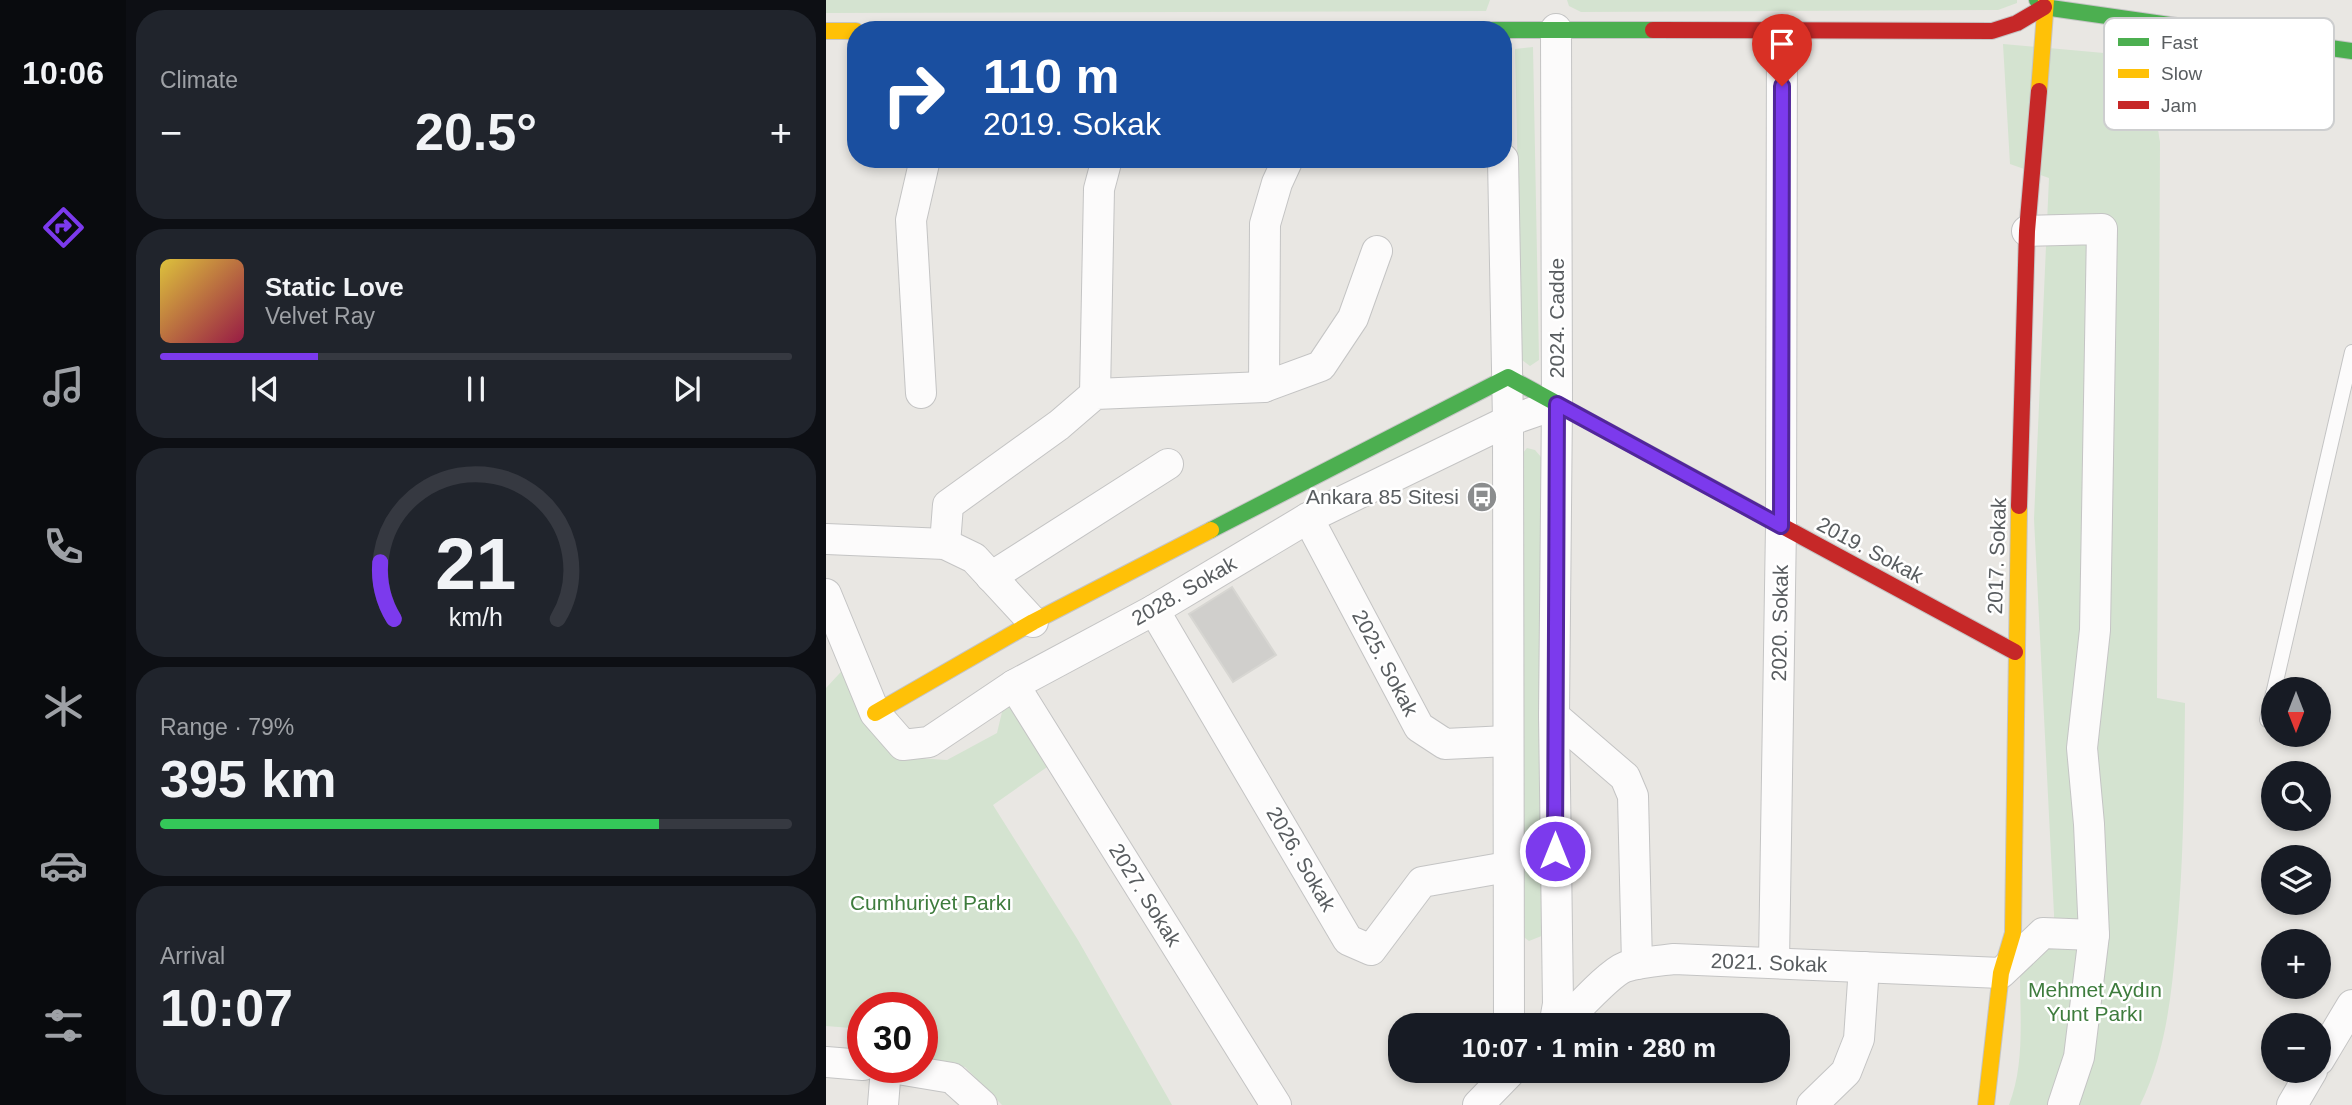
<!DOCTYPE html>
<meta charset="utf-8">
<style>
body{margin:0;font-family:Helvetica,sans-serif;background:#20242c;color:#f1f3f6;height:100vh;display:flex;flex-direction:column;font-size:26px;white-space:nowrap}
*{box-sizing:border-box;margin:0}
p{font-size:23px;color:#9ea1a6}
.icon{flex:none;width:38px;height:38px;fill:none;stroke:currentColor;stroke-width:2;stroke-linecap:round;stroke-linejoin:round}
.map{position:relative;flex:1;overflow:hidden}
.panel{display:flex;flex-direction:column;gap:10px;padding:10px;background:#0d0f14;width:700px}
.panel>*{flex:none}
.top-card{position:absolute;left:21px;top:21px;width:665px;height:147px;border-radius:28px;box-shadow:0 4px 10px #0003;background:#1a4fa0;color:#fff;overflow:hidden}
.needle{width:46px;rotate:180deg}
.tools{position:absolute;left:1435px;top:677px;display:grid;gap:14px}
.tools a{display:grid;place-items:center;width:70px;height:70px;border-radius:50%;background:#171b24;box-shadow:0 4px 10px #0003;font-size:35px}
.speed{position:absolute;left:21px;top:992px;display:flex;gap:14px;font-size:35px;font-weight:700;text-align:center}
.speed>*{display:grid;place-content:center;width:91px;height:91px;border-radius:50%;background:#171b24;box-shadow:0 4px 10px #0003;line-height:1}
.speed .limit{border:10px solid #d22;background:#fff;color:#111}
.pin{position:absolute;display:grid;place-items:center;width:60px;height:60px;color:#fff;margin:-72px -30px;border-radius:50% 50% 50% 0;rotate:-45deg;box-shadow:0 0 7px #0007}
.pin .icon{rotate:45deg}
.me{position:absolute;width:77px;margin:-38px;rotate:0deg;stroke-linejoin:round;filter:drop-shadow(0 0 5px #0008)}
.turn{display:flex;align-items:center;gap:24px;height:147px;padding:0 21px;font-size:32px}
.turn .icon{width:91px;height:91px;stroke-width:2.5}
.turn b{display:block;font-size:49px;line-height:60px}
.big{font-size:52px;font-weight:800;line-height:1.1}
.panel .widget{flex:1;display:flex;flex-direction:column;justify-content:center;gap:10px;min-width:0;padding:0 24px;border-radius:28px;background:#20242c}
.panel .dial{align-items:center;gap:0}
.dial svg{height:182px;overflow:visible;fill:none;stroke:#363941;stroke-width:7;stroke-linecap:round;text-anchor:middle}
.dial text{fill:#f1f3f6;stroke:none}
.song{display:flex;align-items:center;gap:21px}
.cover{width:84px;height:84px;border-radius:10px;background:linear-gradient(135deg,hsl(50 70% 55%),hsl(340 70% 35%))}
.played{height:7px;border-radius:4px;background:linear-gradient(90deg,#7c3aed 25%,#363941 25%)}
.keys{display:flex;justify-content:space-around;direction:ltr}
.heat{display:flex;justify-content:space-between;align-items:center;font-size:38px;direction:ltr}
.charge{height:10px;border-radius:5px;background:linear-gradient(90deg,#34c759 79%,#363941 0)}
.trip{position:absolute;left:562px;top:1013px;width:402px;height:70px;border-radius:28px;background:#171b24;box-shadow:0 4px 10px #0003;font-weight:800;line-height:70px;text-align:center}
main{display:flex;flex:1;min-height:0}
.menu{display:flex;flex-direction:column;width:126px;justify-content:space-around;align-items:center;background:#090b0e;color:#9ea1a6}
.menu .icon{width:49px;height:49px}
.menu .current{color:#7c3aed}
.menu b{font-size:32px;color:#f1f3f6}
.map>svg:first-child{display:block}
.green{fill:#d4e3d0}
.building{fill:#d0cfcc;stroke:#d7d6d2;stroke-width:2}
.lines{fill:none;stroke-linecap:round;stroke-linejoin:round}
.lane-casing{stroke:#c4c4c4;stroke-width:16}
.street-casing{stroke:#c4c4c4;stroke-width:32}
.fast-casing{stroke:#c5c5c5;stroke-width:18}
.slow-casing{stroke:#c5c5c5;stroke-width:18}
.jam-casing{stroke:#c5c5c5;stroke-width:18}
.lane{stroke:#fcfbfb;stroke-width:14}
.street{stroke:#fcfbfb;stroke-width:30}
.fast{stroke:#4caf50;stroke-width:16}
.slow{stroke:#ffc107;stroke-width:16}
.jam{stroke:#c62828;stroke-width:16}
.route-casing{stroke:#51269a;stroke-width:18}
.route{stroke:#7c3aed;stroke-width:12}
.labels{text-anchor:middle;stroke-width:5;stroke-linejoin:round;paint-order:stroke}
.street-label{font-size:21px;fill:#595d60;stroke:#fff}
.poi-label{font-size:21px;fill:#595d60;stroke:#fff;text-anchor:end}
.park-label{font-size:21px;fill:#3e7c3d;stroke:#fff}
.key{fill:#fff;stroke:#cdcecf;stroke-width:2}
.key-label{font-size:19px;fill:#595d60}
</style>
<main>
<nav class="menu">
<b>10:06</b>
<svg class="icon current" aria-label="directions" viewBox="0 0 24 24"><path d="M12 3l9 9-9 9-9-9zM9 14v-3h6M13 9l2 2-2 2"/></svg>
<svg class="icon" aria-label="music" viewBox="0 0 24 24"><path d="M9 18V5l10-2v13"/><circle cx="6" cy="18" r="3"/><circle cx="16" cy="16" r="3"/></svg>
<svg class="icon" aria-label="phone" viewBox="0 0 24 24"><path d="M5 4h4l2 5-3 2q2 4 5 5l2-3 5 2v4C11 20 4 13 5 4z"/></svg>
<svg class="icon" aria-label="climate" viewBox="0 0 24 24"><path d="M12 3v18M4 7l16 10M4 17L20 7"/></svg>
<svg class="icon" aria-label="car" viewBox="0 0 24 24"><path d="M5 17H2v-5l4-1 3-4h7l3 4 3 1v5h-3M9 17h6M6 11h13"/><circle cx="7" cy="17" r="2"/><circle cx="17" cy="17" r="2"/></svg>
<svg class="icon" aria-label="filters" viewBox="0 0 24 24"><path d="M4 7h16M4 17h16"/><circle cx="9" cy="7" r="2"/><circle cx="15" cy="17" r="2"/></svg>
</nav>
<section class="panel">
<div class="widget"><p>Climate</p>
<div class="heat"><a>−</a><b class="big">20.5°</b><a>+</a></div>
</div>
<div class="widget">
<div class="song"><i class="cover"></i><div><b>Static Love</b><p>Velvet Ray</p></div></div>
<div class="played"></div>
<div class="keys"><svg class="icon" aria-label="previous" viewBox="0 0 24 24"><path d="M18 5L8 12l10 7zM5 5v14"/></svg><svg class="icon" aria-label="pause" viewBox="0 0 24 24"><path d="M8 5v14M16 5v14"/></svg><svg class="icon" aria-label="next" viewBox="0 0 24 24"><path d="M6 5l10 7-10 7zM19 5v14"/></svg></div>
</div>
<div class="widget dial"><svg viewBox="0 0 100 80">
<path d="M14 69A42 42 0 1 1 86 69"/>
<path d="M14 69A42 42 0 0 1 8 44" stroke="#7c3aed"/>
<text x="50" y="56" font-size="32" font-weight="700">21</text>
<text x="50" y="72" font-size="11">km/h</text>
</svg></div>
<div class="widget"><p>Range · 79%</p><b class="big">395 km</b><div class="charge"></div></div>
<div class="widget"><p>Arrival</p><b class="big">10:07</b></div>
</section>
<div class="map">
<svg width="1526" height="1105" viewBox="0 0 1526 1105">
<rect width="100%" height="100%" fill="#e9e7e3"/>
<g class="green">
<path d="M0 0H664L660 11 0 13Z"/>
<path d="M741 0H1191V3L1172 10 755 12 743 6Z"/>
<path d="M1177 44 1289 54C1323 92 1327 89 1334 142L1331 698 1359 703C1358 783 1358 863 1350 944 1345 1000 1339 1054 1314 1105H1183C1199 1064 1194 1017 1194 973L1228 937V914L1208 519 1223 178 1184 164Z"/>
<path d="M707 47 713 360 704 366 696 360 689 49Z"/>
<path d="M701 448 709 450 715 457 718 935 703 941 695 935 696 454Z"/>
<path d="M38 647 72 732 90 758 121 760 171 733 177 708 203 694 212 696 244 751 167 805 252 940 346 1105H176L139 1067 96 1062V1008H37V1029L0 1026V688Z"/>
</g>
<path class="building" d="M406 587 450 655 407 682 363 614Z"/>
<g class="lines">
<g class="lane-casing">
<g id="lane">
<path d="M1448 690 1526 352"/>
<path d="M1441 720 1447 693"/>
</g>
</g>
<g class="street-casing">
<g id="street">
<path d="M677 159 682 421 683 1026"/>
<path d="M1201 231 1276 229 1269 630 1256 748 1263 824 1268 935 1253 1057 1237 1105"/>
<path d="M438 387 439 224 451 183 462 159"/>
<path d="M95 393 85 220 99 159"/>
<path d="M269 394 273 189 281 159"/>
<path d="M482 518 593 727 619 744 681 741"/>
<path d="M0 539 119 544 148 558 207 622"/>
<path d="M119 544 122 505 233 425 269 394 438 387 495 366 527 318 551 251"/>
<path d="M165 577 342 464"/>
<path d="M0 594 49 713 77 745 103 742 188 685 328 610 482 518 682 421 731 404"/>
<path d="M328 610 522 940 545 950 596 882 681 867"/>
<path d="M188 685 450 1105"/>
<path d="M728 716 799 777 807 796 811 964"/>
<path d="M948 963 955 526 956 31"/>
<path d="M728 1026 732 1004 728 716 731 404 730 29"/>
<path d="M734 1026C749 1012 783 973 799 967 814 962 831 961 848 959L1175 973 1217 933 1268 935"/>
<path d="M1493 1060 1526 1005"/>
<path d="M0 1062 37 1065"/>
<path d="M66 1068 126 1078 156 1105"/>
<path d="M57 1105 60 1068"/>
<path d="M652 1105 685 1071"/>
<path d="M986 1105 1020 1072 1033 1039 1038 967"/>
<path d="M1466 1105 1486 1071"/>
</g>
</g>
<g class="fast-casing">
<g id="fast">
<path d="M1211 0 1218 7 1526 51"/>
<path d="M534 30H827"/>
<path d="M385 530 682 377 910 501"/>
</g>
</g>
<g class="slow-casing">
<g id="slow">
<path d="M0 31H30"/>
<path d="M1213 91 1220 0"/>
<path d="M49 713 207 622 385 530"/>
<path d="M1160 1105 1175 973 1187 933 1193 506"/>
</g>
</g>
<g class="jam-casing">
<g id="jam">
<path d="M827 30 1166 31 1191 23 1218 7"/>
<path d="M910 501 1189 652"/>
<path d="M1193 506 1201 231 1213 91"/>
</g>
</g>
<use href="#lane" class="lane"/>
<use href="#street" class="street"/>
<use href="#fast" class="fast"/>
<use href="#slow" class="slow"/>
<use href="#jam" class="jam"/>
</g>
<g class="lines">
<g class="route-casing">
<path id="route" d="M729 851 731 404 955 526 956 86"/>
</g>
<use href="#route" class="route"/>
</g>
<defs>
<g id="bus-disc" transform="scale(1.575)"><circle r="9.5" fill="#8b8d8e" stroke="#fff"/><path d="M-5-6H5V4H4V6H2V4H-2V6H-4V4H-5ZM-3.5-4V0h7V-4ZM-3.5 1.2v1.5H-2V1.2ZM2 1.2v1.5H3.5V1.2Z" fill="#fff"/></g>
</defs>
<g fill-rule="evenodd">
<use href="#bus-disc" x="656" y="497"/>
</g>
<g class="labels">
<g class="street-label">
<text transform="translate(731 318) rotate(-90)" y="7">2024. Cadde</text>
<text transform="translate(1044 550) rotate(28)" y="7">2019. Sokak</text>
<text transform="translate(1171 556) rotate(-88)" y="7">2017. Sokak</text>
<text transform="translate(358 591) rotate(-30)" y="7">2028. Sokak</text>
<text transform="translate(954 623) rotate(-89)" y="7">2020. Sokak</text>
<text transform="translate(559 663) rotate(62)" y="7">2025. Sokak</text>
<text transform="translate(475 859) rotate(60)" y="7">2026. Sokak</text>
<text transform="translate(319 895) rotate(58)" y="7">2027. Sokak</text>
<text transform="translate(943 963) rotate(2)" y="7">2021. Sokak</text>
</g>
<g class="poi-label">
<text x="633" y="504">Ankara 85 Sitesi</text>
</g>
<g class="park-label">
<text x="105" y="910">Cumhuriyet Parkı</text>
<text x="1269" y="997">Mehmet Aydın<tspan x="1269" dy="24">Yunt Parkı</tspan></text>
</g>
</g>
<rect x="1278" y="18" width="230" height="112" rx="10" class="key"/>
<rect x="1292" y="38" width="31" height="8" fill="#4caf50"/>
<rect x="1292" y="69" width="31" height="9" fill="#ffc107"/>
<rect x="1292" y="101" width="31" height="8" fill="#c62828"/>
<g class="key-label">
<text x="1335" y="49">Fast</text>
<text x="1335" y="80">Slow</text>
<text x="1335" y="112">Jam</text>
</g>
</svg>
<div class="tools">
<a><svg class="needle" viewBox="-14 -14 28 28"><path d="M0-13l5 13h-10z" fill="#e53935"/><path d="M0 13l5-13h-10z" fill="#9ea1a6"/></svg></a>
<a><svg class="icon" aria-label="search" viewBox="0 0 24 24"><circle cx="10" cy="10" r="6"/><path d="M15 15l6 6"/></svg></a>
<a><svg class="icon" aria-label="layers" viewBox="0 0 24 24"><path d="M12 4l9 5-9 5-9-5zM3 14l9 5 9-5"/></svg></a>
<a>+</a>
<a>−</a>
</div>
<div class="speed"><div class="limit">30</div></div>
<div class="pin" style="left:956px;top:86px;background:#d93025"><svg class="icon" aria-label="arrive" viewBox="0 0 24 24"><path d="M6 21V4h12l-3 4 3 4H6"/></svg></div>
<svg class="me" style="left:729px;top:851px" viewBox="-20 -20 40 40"><circle r="17" fill="#7c3aed" stroke="#fff" stroke-width="3"/><path d="M0-11L8 9 0 5-8 9z" fill="#fff"/></svg>
<div class="trip">10:07 · 1 min · 280 m</div>
<div class="top-card">
<div class="turn"><svg class="icon" aria-label="right" viewBox="0 0 24 24"><path d="M7 20v-9h11M14 6l5 5-5 5"/></svg><div><b>110 m</b>2019. Sokak</div></div>
</div>
</div>
</main>
